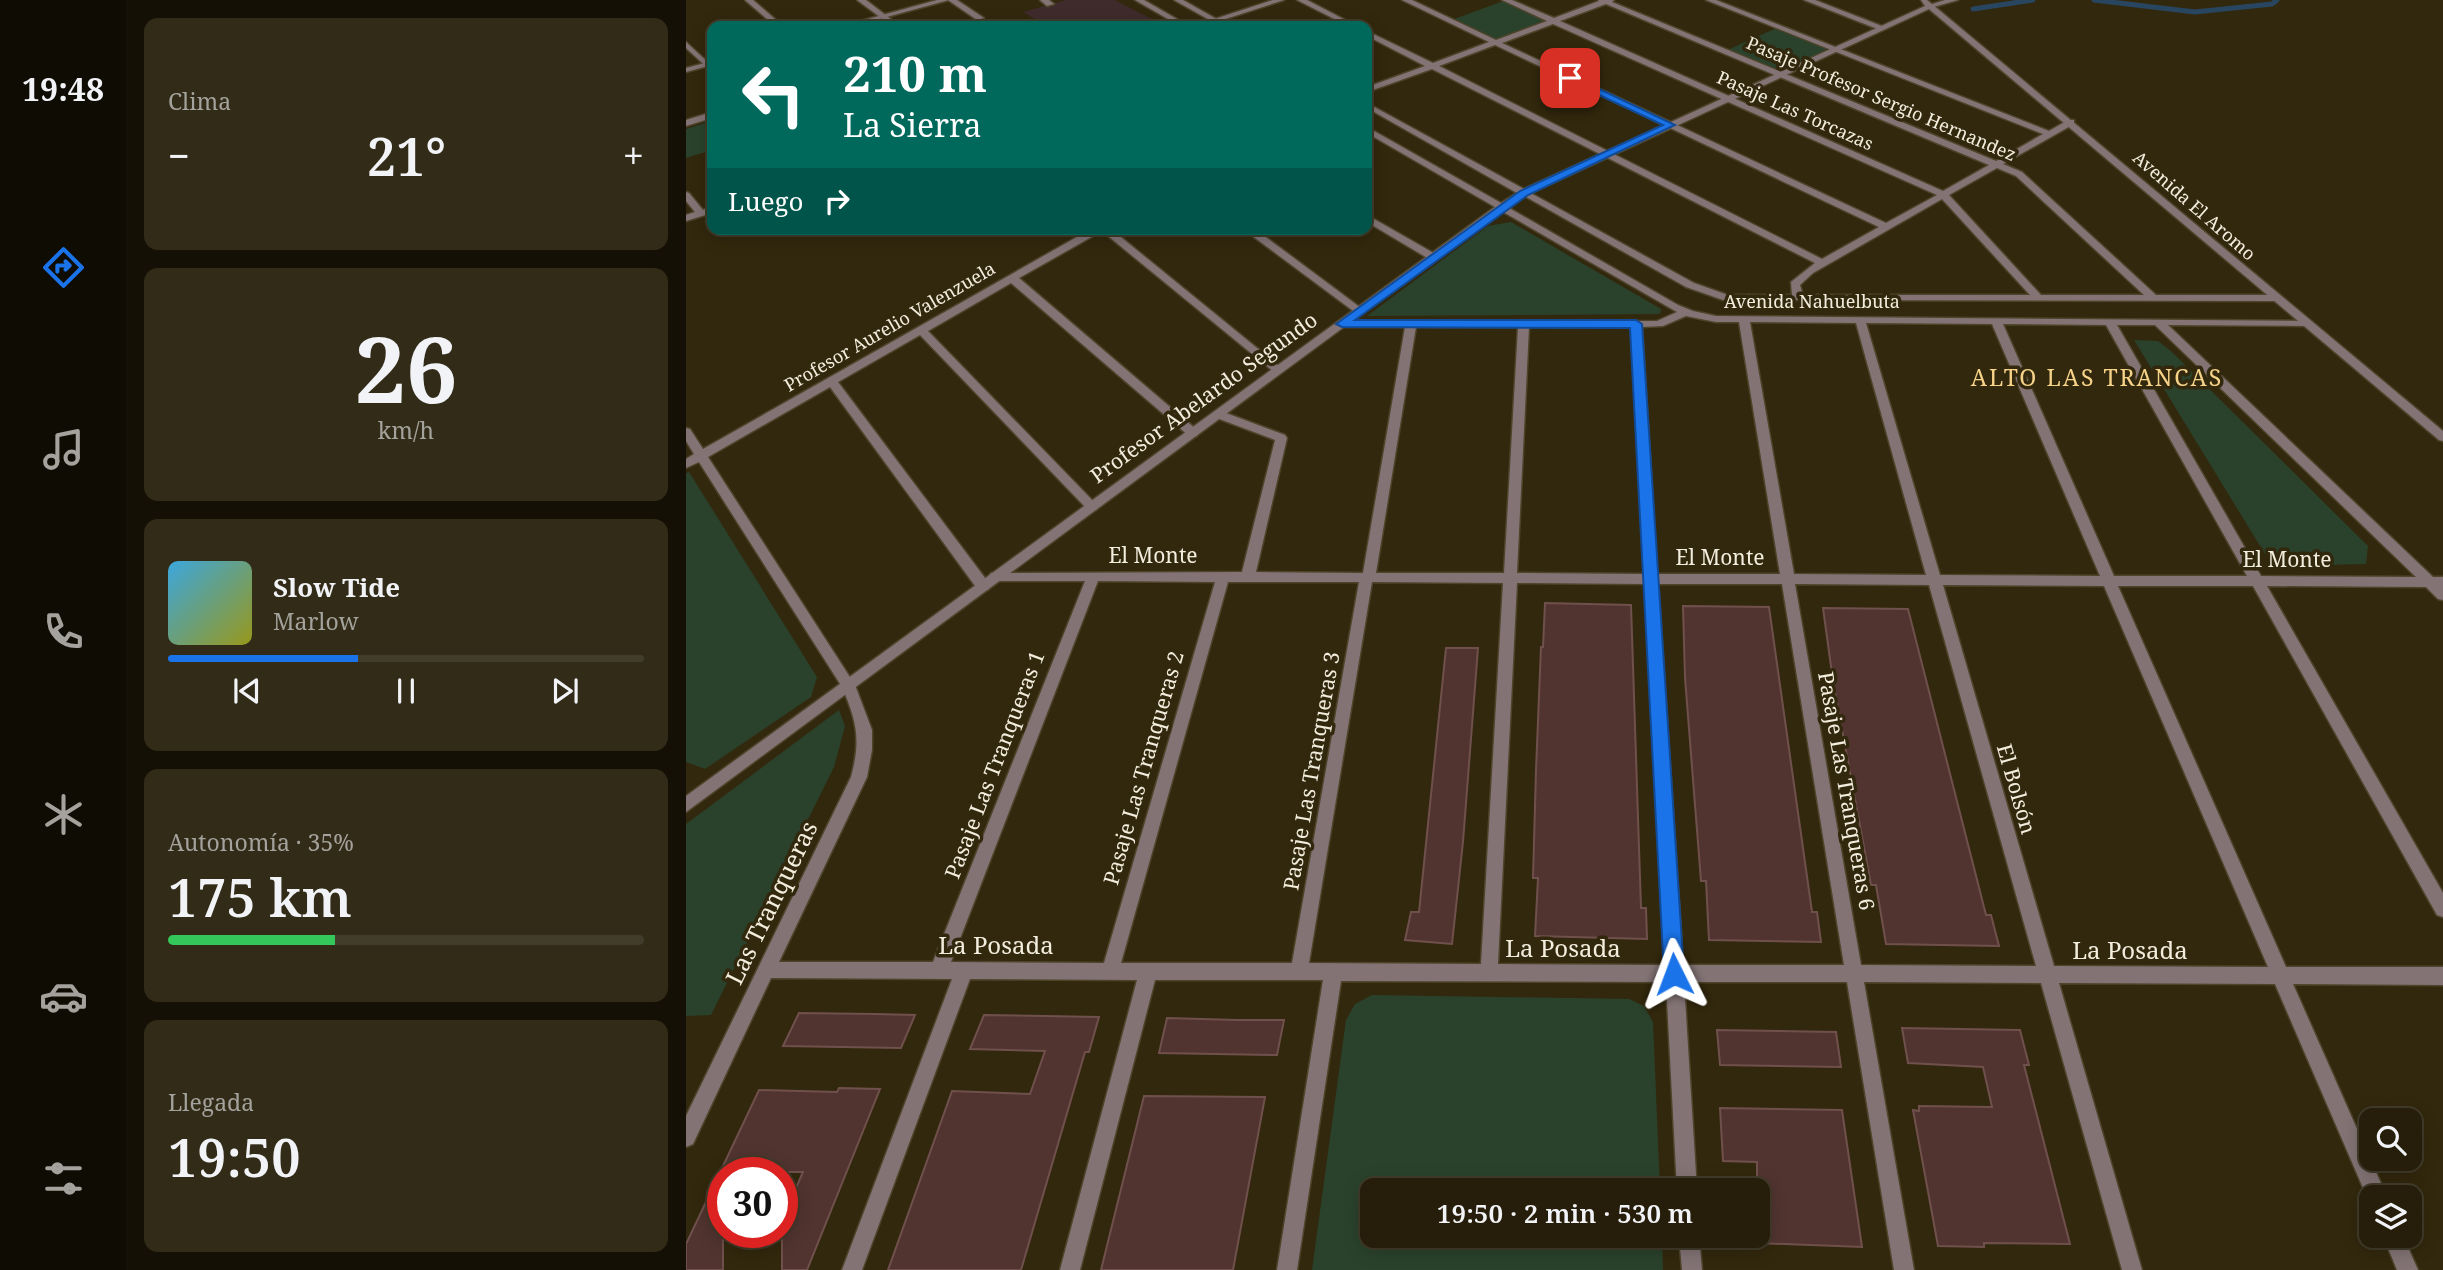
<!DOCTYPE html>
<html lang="es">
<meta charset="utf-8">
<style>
body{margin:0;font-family:"Noto Serif",serif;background:#322b18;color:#f1f3f6;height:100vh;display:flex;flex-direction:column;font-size:26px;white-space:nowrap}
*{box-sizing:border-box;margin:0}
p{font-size:23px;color:#a4a29c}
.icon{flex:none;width:38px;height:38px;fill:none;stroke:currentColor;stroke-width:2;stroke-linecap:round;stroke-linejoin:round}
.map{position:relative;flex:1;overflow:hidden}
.panel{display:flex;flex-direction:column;gap:18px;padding:18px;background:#151006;width:560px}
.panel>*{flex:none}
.guide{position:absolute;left:21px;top:21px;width:665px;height:214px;border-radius:14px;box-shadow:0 4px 18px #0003,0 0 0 2px #423c2b;background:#00695c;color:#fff;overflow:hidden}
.controls{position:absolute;left:1673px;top:1108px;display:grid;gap:14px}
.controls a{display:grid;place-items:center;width:63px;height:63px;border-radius:14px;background:#261e0a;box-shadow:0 4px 18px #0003,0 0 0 2px #423c2b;font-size:35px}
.speed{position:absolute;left:21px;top:1157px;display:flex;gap:14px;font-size:35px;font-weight:700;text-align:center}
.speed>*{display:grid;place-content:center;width:91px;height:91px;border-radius:50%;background:#261e0a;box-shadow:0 4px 18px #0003,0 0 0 2px #423c2b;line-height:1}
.speed .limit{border:10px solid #d22;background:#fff;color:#111}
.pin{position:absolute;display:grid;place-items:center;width:60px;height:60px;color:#fff;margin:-30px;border-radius:14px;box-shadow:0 4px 10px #0006}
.me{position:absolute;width:77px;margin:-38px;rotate:357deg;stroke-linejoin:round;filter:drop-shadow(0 0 5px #0008)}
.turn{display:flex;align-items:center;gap:24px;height:147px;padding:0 21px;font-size:32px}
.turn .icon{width:91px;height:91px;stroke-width:2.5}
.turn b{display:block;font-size:49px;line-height:60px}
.then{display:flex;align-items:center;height:66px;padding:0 21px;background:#0003;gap:14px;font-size:26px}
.big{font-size:52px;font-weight:600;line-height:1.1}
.panel .tile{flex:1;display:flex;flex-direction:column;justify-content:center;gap:10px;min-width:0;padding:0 24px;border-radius:14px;background:#322b18}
.panel .dial{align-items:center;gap:0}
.dial b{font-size:91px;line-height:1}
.song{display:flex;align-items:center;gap:21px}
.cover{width:84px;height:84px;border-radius:10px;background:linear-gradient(135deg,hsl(200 70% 55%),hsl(60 70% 35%))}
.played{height:7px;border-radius:4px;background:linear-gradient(90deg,#1a73e8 40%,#423c2b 40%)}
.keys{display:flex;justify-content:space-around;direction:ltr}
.heat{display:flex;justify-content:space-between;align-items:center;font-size:38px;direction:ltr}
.charge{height:10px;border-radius:5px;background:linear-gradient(90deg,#34c759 35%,#423c2b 0)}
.trip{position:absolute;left:674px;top:1178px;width:410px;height:70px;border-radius:14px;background:#261e0a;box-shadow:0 4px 18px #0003,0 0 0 2px #423c2b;font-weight:600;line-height:70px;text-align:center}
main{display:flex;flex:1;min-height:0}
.dock{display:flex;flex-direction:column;width:126px;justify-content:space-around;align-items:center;background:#0f0c04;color:#a4a29c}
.dock .icon{width:49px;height:49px}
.dock .selected{color:#1a73e8}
.dock b{font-size:32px;color:#f1f3f6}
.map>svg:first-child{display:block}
.education{fill:#3f2b2b}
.green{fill:#2a422c}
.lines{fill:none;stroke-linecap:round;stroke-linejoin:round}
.stream{stroke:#284660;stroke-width:5}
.building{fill:#513430;stroke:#70504c;stroke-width:2}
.service-casing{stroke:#4d442a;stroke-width:3}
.minor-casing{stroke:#4d442a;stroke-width:3}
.tertiary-casing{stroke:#4d442a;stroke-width:3}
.service{fill:#837375;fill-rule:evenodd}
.minor{fill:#837375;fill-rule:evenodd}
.tertiary{fill:#837375;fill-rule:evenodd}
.route{fill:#1a73e8;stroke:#114b97;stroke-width:2}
.labels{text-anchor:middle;stroke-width:7;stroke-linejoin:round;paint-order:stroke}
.far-street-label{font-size:18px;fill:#f3eddd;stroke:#32280d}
.street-label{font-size:21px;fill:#f3eddd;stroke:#32280d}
.neighbourhood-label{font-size:23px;letter-spacing:2px;fill:#f7d38a;stroke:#32280d}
.near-street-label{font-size:24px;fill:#f3eddd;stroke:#32280d}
</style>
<main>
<nav class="dock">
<b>19:48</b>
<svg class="icon selected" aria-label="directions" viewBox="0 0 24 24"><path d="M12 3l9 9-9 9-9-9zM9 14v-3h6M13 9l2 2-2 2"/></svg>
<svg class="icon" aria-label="music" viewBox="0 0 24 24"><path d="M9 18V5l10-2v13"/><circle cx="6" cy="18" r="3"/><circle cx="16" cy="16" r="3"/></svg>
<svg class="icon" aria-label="phone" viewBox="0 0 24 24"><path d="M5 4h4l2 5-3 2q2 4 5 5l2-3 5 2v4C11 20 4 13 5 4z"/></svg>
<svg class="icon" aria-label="climate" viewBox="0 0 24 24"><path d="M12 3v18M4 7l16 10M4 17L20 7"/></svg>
<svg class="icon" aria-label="car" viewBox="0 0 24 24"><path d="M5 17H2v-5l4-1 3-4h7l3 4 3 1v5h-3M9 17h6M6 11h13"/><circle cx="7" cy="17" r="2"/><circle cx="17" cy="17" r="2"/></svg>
<svg class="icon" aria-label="filters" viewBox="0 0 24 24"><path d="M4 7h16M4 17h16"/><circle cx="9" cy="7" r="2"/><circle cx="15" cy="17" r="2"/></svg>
</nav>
<section class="panel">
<div class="tile"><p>Clima</p>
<div class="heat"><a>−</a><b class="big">21°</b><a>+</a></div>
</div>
<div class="tile dial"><b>26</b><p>km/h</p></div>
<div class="tile">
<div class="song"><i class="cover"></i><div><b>Slow Tide</b><p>Marlow</p></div></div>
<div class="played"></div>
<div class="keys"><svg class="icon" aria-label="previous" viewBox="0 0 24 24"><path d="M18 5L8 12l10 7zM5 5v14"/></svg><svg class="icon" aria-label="pause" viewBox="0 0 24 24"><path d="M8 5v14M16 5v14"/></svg><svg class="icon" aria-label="next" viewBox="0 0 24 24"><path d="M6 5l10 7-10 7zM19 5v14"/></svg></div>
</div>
<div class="tile"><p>Autonomía · 35%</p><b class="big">175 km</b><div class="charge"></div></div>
<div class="tile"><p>Llegada</p><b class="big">19:50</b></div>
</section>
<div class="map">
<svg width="1757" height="1270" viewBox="0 0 1757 1270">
<rect width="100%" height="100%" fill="#32280d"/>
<path class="education" d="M380 0H429L479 26H360L337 12Z"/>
<g class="green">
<path d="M820 0 867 21 809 42 763 21Z"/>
<path d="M1093 27 1150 50 1097 74 1039 51Z"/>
<path d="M26 121V150L0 158V129Z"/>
<path d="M825 222 975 309 974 314 681 316 802 226Z"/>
<path d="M1448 340 1472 341 1486 352 1682 546 1680 564 1598 566 1579 554Z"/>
<path d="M3 472 131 677 125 697 19 769 0 762V473Z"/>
<path d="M153 710 159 726 148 767 25 1015 0 1016V824Z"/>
<path d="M686 995 943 999 958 1006 967 1022 974 1190H686V1236H976L977 1270H626L660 1020 669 1004Z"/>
</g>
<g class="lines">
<g class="stream">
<path d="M1408 0 1509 12 1586 4 1591 0"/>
<path d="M1287 9 1347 0"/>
</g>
</g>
<g class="building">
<path d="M859 603 945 605 955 908H960L961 939 849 936 852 878H847L850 770 855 647H857Z"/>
<path d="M997 606 1083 607 1126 912H1131L1135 942 1023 940 1020 881H1015L999 678Z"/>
<path d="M1137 608 1222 609 1300 915H1305L1313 946 1200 944 1190 885H1185L1147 681Z"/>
<path d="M760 648H792L777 842 766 944 719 940 725 912H733Z"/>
<path d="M113 1013 189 1014 229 1015 215 1048 97 1046Z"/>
<path d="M298 1015 413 1017 403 1052H399L335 1270H202L266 1091 344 1094 359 1051 284 1049Z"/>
<path d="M481 1018 551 1020H598L591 1055 473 1053Z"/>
<path d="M1216 1028 1334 1030 1343 1065H1338L1384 1244 1298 1243V1247L1252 1246 1227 1110 1233 1111V1106L1306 1107 1297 1067 1222 1063Z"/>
<path d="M1031 1030 1150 1032 1155 1067 1034 1065Z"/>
<path d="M153 1088 194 1089 121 1270H96V1220L117 1172H37V1270H0V1244L73 1090 151 1092Z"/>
<path d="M458 1096 579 1097 547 1270H415Z"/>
<path d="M1034 1108 1156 1110 1176 1247 1071 1243V1162L1037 1161Z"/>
</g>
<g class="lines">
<g class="service-casing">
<path id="service" d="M1259 0H1272L1244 8 1240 6Z"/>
</g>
<g class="minor-casing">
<g id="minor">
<path d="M59 0H67L97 26H89Z"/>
<path d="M171 0H180L214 26H206Z"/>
<path d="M262 0H271L298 18 291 20Z"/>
<path d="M354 0H363L368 4 361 6Z"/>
<path d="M587 0H598L518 26H507Z"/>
<path d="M611 0H621L671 26H662Z"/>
<path d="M716 0H726L810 40 861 21 816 0H826L868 18 913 1 912 0H928L926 2 1310 161 1357 134 1020 0H1030L1363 131 1382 120H1388V124L1317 164 1336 172 1470 295H1591L1596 298 1591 301 1037 300 1000 287 833 193 841 191 1008 283 1042 295H1106L1105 282 1129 263 746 69 681 92V87L739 66 681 36V31L747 63 803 42ZM920 4 1303 165 1257 191 874 21ZM867 24 1251 195 1200 223 816 43ZM809 45 1193 227 1136 259 753 66ZM1311 168 1330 176 1458 295H1355L1263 195ZM1256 199 1344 295H1117L1114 285 1127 273Z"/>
<path d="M1118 0H1129L1201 28 1194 30Z"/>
<path d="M0 42 26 66V72L0 48Z"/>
<path d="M26 112V118L0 126V120Z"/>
<path d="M0 192 3 193 17 210 26 207V213L0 221V215L9 212 0 201Z"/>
<path d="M812 205H818L992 305 1007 311 1030 316 1624 321 1625 323 1620 326 1482 325 1747 577H1757V600L1752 599 1740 587 1581 586 1757 893V917L1751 915 1567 586H1432L1600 967H1757V985L1607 984 1701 1197H1685L1684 1204 1589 984 1373 983 1456 1270H1436L1355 983 1178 982 1228 1270H1208L1161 982H998L1011 1190H991L980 982 655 981 611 1270H591L637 980H469L394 1270H374L451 980 284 979 176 1270H156L266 979 85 978 7 1144 0 1147V1116L165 777C175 740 171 722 156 687L13 462 0 468V459L8 454 0 441V428L4 429 17 449 405 229H425L598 370 592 373 588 372 416 231 333 278 511 430V436H503L325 283 242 331 410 504 412 507 410 510H402L234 335 152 382 302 582 304 586 302 590H292L144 387 22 457 169 685 186 730V750L181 777 93 962H247L399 581H310L305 579 303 576 305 573 556 572 589 440 528 417 526 414 532 410 599 435 601 438 570 572 677 573 719 327H656L651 324 652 322 971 321 991 312 812 209ZM1000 316 1030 322H1053L1094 574H971L956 327 977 326ZM1064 322 1170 323 1240 575 1108 574ZM1180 323 1306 324 1414 576 1254 575ZM1317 324 1420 325 1561 576H1428ZM1431 325H1469L1730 577 1575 576ZM730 327H832L818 573H690ZM843 327H945L958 574 831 573ZM412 581 529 582 418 963 265 962ZM542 582H673L606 963H435ZM686 582 817 583 795 964 623 963ZM831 583 959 584 979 965 812 964ZM972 584H1096L1158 965H997ZM1109 584 1243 585 1350 966 1175 965ZM1257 585 1418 586 1582 967 1368 966Z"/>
<path d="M681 215 751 255 752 257 743 259 681 222Z"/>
<path d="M557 229H569L679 311 678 313H670Z"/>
<path d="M993 1236H1013L1016 1270H996Z"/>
<path d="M1697 1236H1717L1732 1270H1711Z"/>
</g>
</g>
<g class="tertiary-casing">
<g id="tertiary">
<path d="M251 0H263L168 26H156Z"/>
<path d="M449 0H458L503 26H494Z"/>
<path d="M488 0H497L543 26H534Z"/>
<path d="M1235 0H1241L1757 431V441L1753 440 1243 9 841 195 818 209 0 812V796L809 207 681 133V127L815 203 831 193 681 108V103L838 189 1239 6Z"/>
<path d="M26 61V65L0 72V68Z"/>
</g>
</g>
<use href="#service" class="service"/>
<use href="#minor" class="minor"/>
<use href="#tertiary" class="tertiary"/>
</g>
<path class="route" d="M884 75 989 125 842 195 669 320H950L956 324 998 974 995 981 988 983 981 981 978 974 944 328 656 327 650 324 834 191 977 125 881 80 880 78Z"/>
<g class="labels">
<g class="far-street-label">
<text transform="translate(1195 99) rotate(23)" y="6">Pasaje Profesor Sergio Hernandez</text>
<text transform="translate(1109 111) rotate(24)" y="6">Pasaje Las Torcazas</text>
<text transform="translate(1508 206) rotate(41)" y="6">Avenida El Aromo</text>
<text x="1126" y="308">Avenida Nahuelbuta</text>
<text transform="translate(204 327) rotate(-30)" y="6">Profesor Aurelio Valenzuela</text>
</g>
<g class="street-label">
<text transform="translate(518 398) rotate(-36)" y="7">Profesor Abelardo Segundo</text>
<text x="467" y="563">El Monte</text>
<text x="1034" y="565">El Monte</text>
<text x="1601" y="567">El Monte</text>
<text transform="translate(309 765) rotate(-69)" y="7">Pasaje Las Tranqueras 1</text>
<text transform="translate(458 768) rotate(-74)" y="7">Pasaje Las Tranqueras 2</text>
<text transform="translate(626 771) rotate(-80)" y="7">Pasaje Las Tranqueras 3</text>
<text transform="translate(1330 789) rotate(74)" y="7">El Bolsón</text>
<text transform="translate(1160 791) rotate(80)" y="7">Pasaje Las Tranqueras 6</text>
</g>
<g class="neighbourhood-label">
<text x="1411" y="386">ALTO LAS TRANCAS</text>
</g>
<g class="near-street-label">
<text transform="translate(86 903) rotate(-64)" y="8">Las Tranqueras</text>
<text x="310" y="954">La Posada</text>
<text x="877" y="957">La Posada</text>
<text x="1444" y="959">La Posada</text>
</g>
</g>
</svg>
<div class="controls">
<a><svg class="icon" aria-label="search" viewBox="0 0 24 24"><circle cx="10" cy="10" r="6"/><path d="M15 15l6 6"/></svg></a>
<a><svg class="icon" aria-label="layers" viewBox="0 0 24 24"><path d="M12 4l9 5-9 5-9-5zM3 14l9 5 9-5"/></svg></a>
</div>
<div class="speed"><div class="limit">30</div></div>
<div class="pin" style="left:884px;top:78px;background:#d93025"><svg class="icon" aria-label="arrive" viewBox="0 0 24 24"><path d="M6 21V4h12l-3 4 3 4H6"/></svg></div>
<svg class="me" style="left:988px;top:974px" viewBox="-20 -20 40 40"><path d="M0-17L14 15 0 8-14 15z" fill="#1a73e8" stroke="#fff" stroke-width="4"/></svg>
<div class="trip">19:50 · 2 min · 530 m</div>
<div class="guide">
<div class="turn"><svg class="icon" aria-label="left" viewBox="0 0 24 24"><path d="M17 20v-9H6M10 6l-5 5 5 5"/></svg><div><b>210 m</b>La Sierra</div></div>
<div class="then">Luego<svg class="icon" aria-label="right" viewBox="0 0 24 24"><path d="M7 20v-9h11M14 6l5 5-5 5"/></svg></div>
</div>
</div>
</main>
